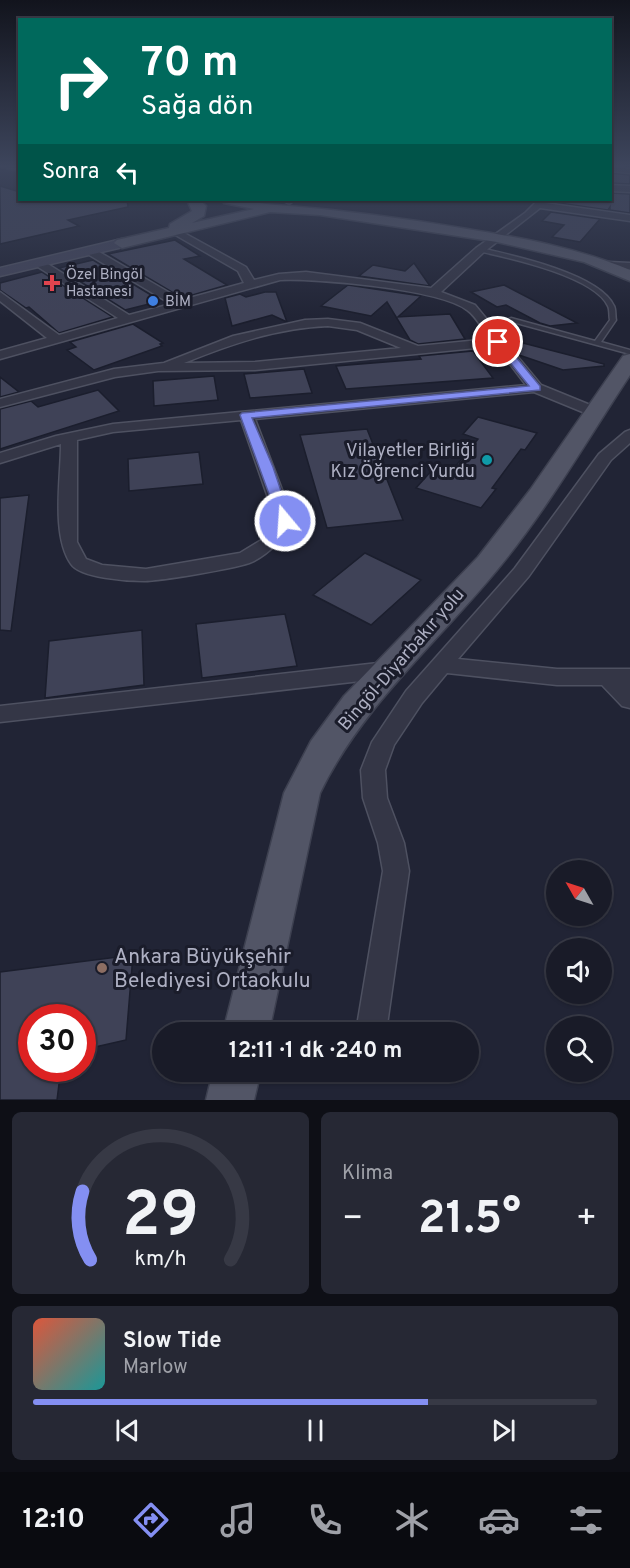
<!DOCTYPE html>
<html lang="tr">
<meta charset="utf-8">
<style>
body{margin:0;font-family:Overpass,sans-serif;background:#262834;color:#f1f3f6;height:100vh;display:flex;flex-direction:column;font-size:22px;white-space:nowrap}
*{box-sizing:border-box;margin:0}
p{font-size:20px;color:#9fa1a8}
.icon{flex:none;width:33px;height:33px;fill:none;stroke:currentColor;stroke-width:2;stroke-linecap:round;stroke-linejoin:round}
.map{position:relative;height:1100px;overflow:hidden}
.side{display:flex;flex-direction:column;gap:12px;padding:12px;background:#0e0f16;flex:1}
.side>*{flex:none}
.top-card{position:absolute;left:18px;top:18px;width:594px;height:183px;border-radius:0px;box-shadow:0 2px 4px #0004,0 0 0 2px #373945;background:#00695c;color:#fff;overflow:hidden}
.needle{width:39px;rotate:309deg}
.buttons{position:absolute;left:546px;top:860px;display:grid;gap:12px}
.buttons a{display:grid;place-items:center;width:66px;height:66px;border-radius:50%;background:#191b28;box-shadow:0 2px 4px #0004,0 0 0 2px #373945;font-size:30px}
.speed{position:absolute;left:18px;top:1004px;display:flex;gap:12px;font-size:30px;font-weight:700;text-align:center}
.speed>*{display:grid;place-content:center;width:78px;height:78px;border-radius:50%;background:#191b28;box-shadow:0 2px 4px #0004,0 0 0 2px #373945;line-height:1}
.speed .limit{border:9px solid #d22;background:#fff;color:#111}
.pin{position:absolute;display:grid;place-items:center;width:51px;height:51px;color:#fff;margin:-26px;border:3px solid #fff;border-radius:50%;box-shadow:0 2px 6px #0007}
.me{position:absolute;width:66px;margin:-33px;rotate:342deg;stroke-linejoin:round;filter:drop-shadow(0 0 4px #0008)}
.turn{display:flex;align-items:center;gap:21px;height:126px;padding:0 24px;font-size:27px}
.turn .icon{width:78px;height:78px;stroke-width:2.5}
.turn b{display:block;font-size:42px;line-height:51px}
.then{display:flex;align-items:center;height:57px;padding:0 24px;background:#0003;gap:12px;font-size:22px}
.big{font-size:45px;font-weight:700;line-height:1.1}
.side .widget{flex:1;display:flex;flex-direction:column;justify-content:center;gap:9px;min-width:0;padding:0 21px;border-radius:9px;background:#262834}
.side .dial{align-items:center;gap:0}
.dial svg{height:156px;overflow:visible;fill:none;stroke:#373945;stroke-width:7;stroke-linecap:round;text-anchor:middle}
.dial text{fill:#f1f3f6;stroke:none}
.song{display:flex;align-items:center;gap:18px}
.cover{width:72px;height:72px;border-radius:9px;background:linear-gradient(135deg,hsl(10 70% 55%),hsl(180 70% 35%))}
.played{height:6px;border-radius:3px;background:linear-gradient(90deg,#848ff2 70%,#373945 70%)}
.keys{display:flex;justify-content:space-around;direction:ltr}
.heat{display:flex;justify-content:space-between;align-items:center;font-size:33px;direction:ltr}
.side .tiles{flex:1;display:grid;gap:12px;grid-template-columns:1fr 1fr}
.widget:last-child{grid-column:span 2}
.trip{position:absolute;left:152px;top:1022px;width:327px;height:60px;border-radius:30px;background:#191b28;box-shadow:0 2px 4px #0004,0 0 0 2px #373945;font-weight:700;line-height:60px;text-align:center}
.tabs{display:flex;height:96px;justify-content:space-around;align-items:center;background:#0a0b10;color:#9fa1a8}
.tabs .icon{width:42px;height:42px}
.tabs .active{color:#848ff2}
.tabs b{font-size:27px;color:#f1f3f6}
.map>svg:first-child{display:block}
.building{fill:#3f4257;stroke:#1b1e2d;stroke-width:1.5}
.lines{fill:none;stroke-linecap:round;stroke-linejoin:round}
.lane-casing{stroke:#4e5161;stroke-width:3}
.street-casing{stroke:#4e5161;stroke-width:3}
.secondary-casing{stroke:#4e5161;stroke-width:3}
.primary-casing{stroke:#3d4050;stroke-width:3}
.lane{fill:#343646;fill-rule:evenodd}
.street{fill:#343646;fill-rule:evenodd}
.secondary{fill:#424459;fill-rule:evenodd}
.primary{fill:#525566;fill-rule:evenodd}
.route{fill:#848ff2;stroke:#565d9d;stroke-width:1.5}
.health-dot{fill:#e0444e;stroke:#1a1c2a;stroke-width:2}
.shop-dot{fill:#3f7fe0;stroke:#1a1c2a;stroke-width:2}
.culture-dot{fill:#0f9aa8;stroke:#1a1c2a;stroke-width:2}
.education-dot{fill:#8d6e63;stroke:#1a1c2a;stroke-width:2}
.labels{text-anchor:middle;stroke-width:6;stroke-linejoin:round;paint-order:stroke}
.far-poi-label{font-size:15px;fill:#aeb0c3;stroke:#1a1c2a;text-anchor:start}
.poi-label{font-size:18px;fill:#aeb0c3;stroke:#1a1c2a;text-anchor:end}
.street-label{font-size:18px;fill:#aeb0c3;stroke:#1a1c2a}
.near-poi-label{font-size:21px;fill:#aeb0c3;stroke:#1a1c2a;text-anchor:start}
</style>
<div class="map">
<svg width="630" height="1100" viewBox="0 0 630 1100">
<rect width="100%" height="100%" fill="#212435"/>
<g class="building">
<path d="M610 173 630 175V184L610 183Z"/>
<path d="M0 186 20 192V200H127L128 207 68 220 79 226 0 244Z"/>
<path d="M610 193 630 194V213L610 210V207L608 210 559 203 561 200H610Z"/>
<path d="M551 212 600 219 580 242 552 237 564 225 542 221Z"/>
<path d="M175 240 200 256 184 259 227 285 182 298 108 254Z"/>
<path d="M93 260 161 301 125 310 59 268Z"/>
<path d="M414 263 430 286 359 276 373 265 405 271Z"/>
<path d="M42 272 113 317 59 333 29 307 26 308 0 290V283Z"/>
<path d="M348 285 421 296 398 317 450 314 465 339 418 344 410 340 387 302 371 316 321 306Z"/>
<path d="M504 285 577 323 550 326 540 323 506 305 497 307 471 292Z"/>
<path d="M265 292H276L287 322 272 315 232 326 225 298 240 294 246 297Z"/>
<path d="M133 324 163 343 160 344 162 346 94 370 67 350 76 347 70 342Z"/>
<path d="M523 343 604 364V366L563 370 519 355Z"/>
<path d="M473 351 493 378 346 389 336 366 421 359 419 356Z"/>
<path d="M304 369 312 393 250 398 244 374Z"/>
<path d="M214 376 218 400 154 406 153 381Z"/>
<path d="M0 377 19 392 0 397Z"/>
<path d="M98 390 119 411 0 449V409L31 401 38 407Z"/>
<path d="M478 417 537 433 525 450 521 449 492 488 496 489 481 508 416 488 433 469 449 474 478 439 463 434Z"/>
<path d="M367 429 403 520 327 528 300 435Z"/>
<path d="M199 452 203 484 129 491 128 459Z"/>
<path d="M29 495 11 631 0 630V498Z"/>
<path d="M365 553 421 580 371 625 313 595Z"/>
<path d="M285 614 297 666 202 678 196 624Z"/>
<path d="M142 630 144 685 45 698 49 641Z"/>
<path d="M133 955 126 1040 82 1050V1017H32V1068H61L57 1100H0V972Z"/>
</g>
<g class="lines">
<g class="lane-casing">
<path id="lane" d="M480 248C512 255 600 274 614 306 616 310 615 316 616 320L601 342 630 350V354L509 321V319L511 318 595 341 610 320C609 316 610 310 608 306 594 276 509 258 478 251L477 250Z"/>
</g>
<g class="street-casing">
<g id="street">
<path d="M610 166 630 169V173L610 171Z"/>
<path d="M610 185 630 186V192L610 191Z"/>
<path d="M538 200H547L545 203 630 215V221L540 208 484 252 441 292 475 305 541 385 600 409 602 412 600 415H590L534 392 255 419 294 521C282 538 271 553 252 562 239 568 160 581 144 581 128 581 80 578 71 564 51 535 61 479 61 444L0 463V453L56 436 113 424 526 385 496 346 255 370 158 371 115 377 0 407V399L114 369 164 363 233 336 305 320 328 319 360 323 418 346 490 339C483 330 476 316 467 310 440 289 315 278 280 280L0 359V351L47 338 0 301V292L59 335 118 318 35 265V261H43L129 315 171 304 86 253V249H94L182 300 244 283 238 271 172 233V229L175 228 246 267 254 280 279 274 306 272 431 288 476 248 525 213ZM328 326 357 330 401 348 255 362 184 363C231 344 277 328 328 326ZM241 420 276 521 263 539 240 553 146 569 102 565 86 559 77 542V440L113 432Z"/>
<path d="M609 262 630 263V269L605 267V263Z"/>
<path d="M630 430V443L611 460 529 576 458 659 557 669H630V708L622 706 602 685H557L447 673 422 703 394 745 385 770 387 798 404 843 409 871 386 1032H356L383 871 378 843 363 798 361 770 372 742 406 691 515 568 599 454 625 432Z"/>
<path d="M387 662 394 665 398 670 394 675 387 678 0 722V706Z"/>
</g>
</g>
<g class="secondary-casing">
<g id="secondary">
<path d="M282 200H295L289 204Z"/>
<path d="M122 239 127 240V246L0 276V268Z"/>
</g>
</g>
<g class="primary-casing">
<g id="primary">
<path d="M0 164H20V171L0 167Z"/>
<path d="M187 200H200L206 206 204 216 192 223 254 209 224 203 222 200C241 198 258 204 276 205 341 210 403 218 467 229 522 238 578 248 630 270V281L584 262 497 242 320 215 270 212 122 248 114 243 117 240 169 228 170 224 192 211Z"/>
<path d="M630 354V375C587 440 547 510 497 570 436 644 362 706 320 793L269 1032H223L284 793 311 741 344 696 478 557 530 490 623 356Z"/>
<path d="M213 1071H261L254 1100H206Z"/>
</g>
</g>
<use href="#lane" class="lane"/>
<use href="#street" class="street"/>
<use href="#secondary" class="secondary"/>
<use href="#primary" class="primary"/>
</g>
<linearGradient id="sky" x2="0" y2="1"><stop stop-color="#12141d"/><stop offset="0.52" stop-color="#3d455c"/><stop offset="1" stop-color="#3d455c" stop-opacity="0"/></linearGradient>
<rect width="630" height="318" fill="url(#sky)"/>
<path class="route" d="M495 340H502L540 386V390L252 418 273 467 291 521 285 525 280 524 240 415 242 413 529 386 495 344Z"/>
<path class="health-dot" d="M49 274h6v6h6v6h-6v6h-6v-6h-6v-6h6z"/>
<circle class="shop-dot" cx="153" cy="301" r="6"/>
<circle class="culture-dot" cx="487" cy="460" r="6"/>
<circle class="education-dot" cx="102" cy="968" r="6"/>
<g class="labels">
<g class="far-poi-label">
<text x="66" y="279">Özel Bingöl<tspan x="66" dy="17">Hastanesi</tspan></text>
<text x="165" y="306">BİM</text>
</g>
<g class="poi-label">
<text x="475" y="456">Vilayetler Birliği<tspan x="475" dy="21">Kız Öğrenci Yurdu</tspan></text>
</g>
<g class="street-label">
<text transform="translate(401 659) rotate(-49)" y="6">Bingöl-Diyarbakır yolu</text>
</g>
<g class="near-poi-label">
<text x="114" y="963">Ankara Büyükşehir<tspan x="114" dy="24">Belediyesi Ortaokulu</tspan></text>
</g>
</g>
</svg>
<div class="buttons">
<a><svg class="needle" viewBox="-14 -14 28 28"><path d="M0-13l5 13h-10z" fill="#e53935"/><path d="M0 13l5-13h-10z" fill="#9fa1a8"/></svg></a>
<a><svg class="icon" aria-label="sound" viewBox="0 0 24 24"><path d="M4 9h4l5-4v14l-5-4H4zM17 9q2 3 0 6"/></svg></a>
<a><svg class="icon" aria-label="search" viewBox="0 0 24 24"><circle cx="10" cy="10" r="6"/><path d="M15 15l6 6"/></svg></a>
</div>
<div class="speed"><div class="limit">30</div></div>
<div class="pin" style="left:498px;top:342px;background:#d93025"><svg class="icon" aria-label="arrive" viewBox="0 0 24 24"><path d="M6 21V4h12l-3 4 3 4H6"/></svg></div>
<svg class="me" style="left:285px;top:521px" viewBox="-20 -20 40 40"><circle r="17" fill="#848ff2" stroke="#fff" stroke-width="3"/><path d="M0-11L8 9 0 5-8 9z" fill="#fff"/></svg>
<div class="trip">12:11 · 1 dk · 240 m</div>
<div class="top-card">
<div class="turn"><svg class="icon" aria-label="right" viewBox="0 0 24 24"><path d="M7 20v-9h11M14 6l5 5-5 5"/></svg><div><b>70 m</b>Sağa dön</div></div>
<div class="then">Sonra<svg class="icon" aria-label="left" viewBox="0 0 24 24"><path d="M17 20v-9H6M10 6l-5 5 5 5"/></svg></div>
</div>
</div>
<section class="side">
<div class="tiles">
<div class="widget dial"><svg viewBox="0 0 100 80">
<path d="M14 69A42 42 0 1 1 86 69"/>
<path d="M14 69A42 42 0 0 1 10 34" stroke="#848ff2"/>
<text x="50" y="56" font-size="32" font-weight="700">29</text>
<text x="50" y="72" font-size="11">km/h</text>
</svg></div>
<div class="widget"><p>Klima</p>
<div class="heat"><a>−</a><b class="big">21.5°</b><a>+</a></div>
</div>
<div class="widget">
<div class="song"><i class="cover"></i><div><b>Slow Tide</b><p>Marlow</p></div></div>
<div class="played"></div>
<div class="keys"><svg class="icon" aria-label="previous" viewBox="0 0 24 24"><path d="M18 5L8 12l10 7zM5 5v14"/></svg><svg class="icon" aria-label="pause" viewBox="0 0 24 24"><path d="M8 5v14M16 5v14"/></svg><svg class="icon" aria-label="next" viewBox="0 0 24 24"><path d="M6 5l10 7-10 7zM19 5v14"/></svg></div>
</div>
</div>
</section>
<nav class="tabs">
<b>12:10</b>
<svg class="icon active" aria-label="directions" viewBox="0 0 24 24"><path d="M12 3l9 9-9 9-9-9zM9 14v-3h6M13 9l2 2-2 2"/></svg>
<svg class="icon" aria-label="music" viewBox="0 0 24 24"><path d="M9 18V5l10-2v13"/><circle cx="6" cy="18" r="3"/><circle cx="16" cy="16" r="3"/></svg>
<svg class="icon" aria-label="phone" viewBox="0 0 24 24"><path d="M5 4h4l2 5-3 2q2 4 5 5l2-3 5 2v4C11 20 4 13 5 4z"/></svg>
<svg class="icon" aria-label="climate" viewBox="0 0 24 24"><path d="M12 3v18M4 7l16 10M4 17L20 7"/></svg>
<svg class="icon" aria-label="car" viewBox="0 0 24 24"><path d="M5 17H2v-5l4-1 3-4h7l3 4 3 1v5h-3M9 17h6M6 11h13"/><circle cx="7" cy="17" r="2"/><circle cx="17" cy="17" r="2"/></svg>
<svg class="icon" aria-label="filters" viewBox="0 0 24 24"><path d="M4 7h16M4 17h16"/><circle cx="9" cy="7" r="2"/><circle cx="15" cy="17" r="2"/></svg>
</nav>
